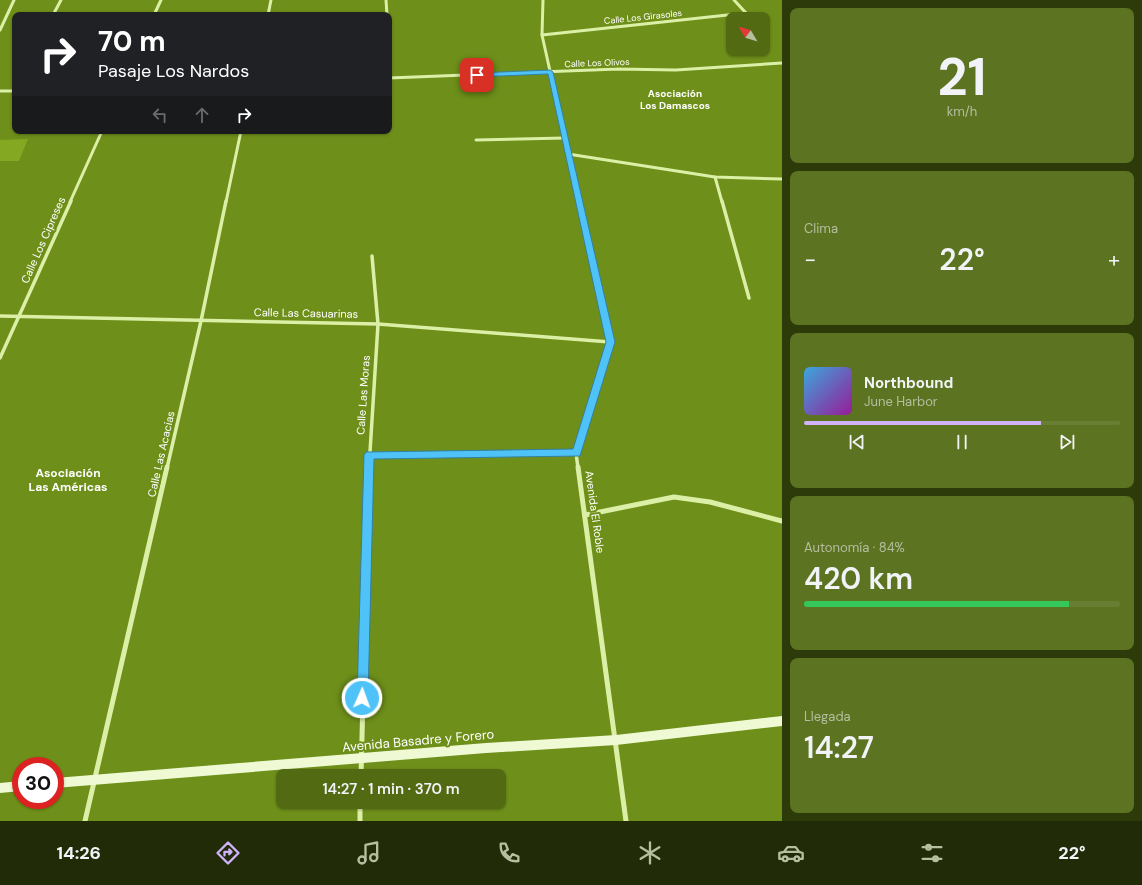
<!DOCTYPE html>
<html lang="es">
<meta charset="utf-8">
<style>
body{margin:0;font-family:"DM Sans",sans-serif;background:#5c7321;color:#f1f3f6;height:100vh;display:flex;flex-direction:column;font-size:15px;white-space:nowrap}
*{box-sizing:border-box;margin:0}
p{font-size:13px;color:#b5bfa0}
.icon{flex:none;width:22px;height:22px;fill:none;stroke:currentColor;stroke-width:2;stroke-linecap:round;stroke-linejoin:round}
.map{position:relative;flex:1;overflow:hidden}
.panel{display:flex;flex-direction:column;gap:8px;padding:8px;background:#2d3b0a;width:360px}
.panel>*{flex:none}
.hud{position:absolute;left:12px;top:12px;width:380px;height:122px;border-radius:8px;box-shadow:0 1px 3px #0004;background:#202124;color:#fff;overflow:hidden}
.needle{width:26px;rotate:308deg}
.buttons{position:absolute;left:726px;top:12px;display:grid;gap:8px}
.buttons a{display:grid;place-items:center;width:44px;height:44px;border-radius:8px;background:#526b13;box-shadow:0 1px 3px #0004;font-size:20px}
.speed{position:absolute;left:12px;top:757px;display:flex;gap:8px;font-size:20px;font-weight:700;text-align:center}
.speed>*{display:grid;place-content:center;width:52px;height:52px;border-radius:50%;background:#526b13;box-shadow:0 1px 3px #0004;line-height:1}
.speed .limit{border:6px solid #d22;background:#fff;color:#111}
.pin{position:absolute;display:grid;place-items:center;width:34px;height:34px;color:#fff;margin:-17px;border-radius:8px;box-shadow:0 2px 6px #0006}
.me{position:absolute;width:44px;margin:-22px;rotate:2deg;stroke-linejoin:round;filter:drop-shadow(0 0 3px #0008)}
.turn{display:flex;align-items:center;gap:14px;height:84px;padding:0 20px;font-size:18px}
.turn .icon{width:52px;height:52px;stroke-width:2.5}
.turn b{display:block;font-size:28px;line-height:34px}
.lanes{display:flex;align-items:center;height:38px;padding:0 20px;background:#0003;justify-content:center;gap:20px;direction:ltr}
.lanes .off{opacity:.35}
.big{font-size:30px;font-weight:600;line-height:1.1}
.panel .widget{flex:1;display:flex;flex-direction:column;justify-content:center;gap:6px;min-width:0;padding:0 14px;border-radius:8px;background:#5c7321}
.panel .dial{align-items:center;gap:0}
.dial b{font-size:52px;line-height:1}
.song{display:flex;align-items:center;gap:12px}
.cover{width:48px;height:48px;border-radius:6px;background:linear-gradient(135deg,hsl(200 70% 55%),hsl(300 70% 35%))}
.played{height:4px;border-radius:2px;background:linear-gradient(90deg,#d0b3fa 75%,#687e33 75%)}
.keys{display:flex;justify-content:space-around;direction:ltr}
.heat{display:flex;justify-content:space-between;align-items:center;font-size:22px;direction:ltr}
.charge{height:6px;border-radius:3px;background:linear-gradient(90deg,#34c759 84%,#687e33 0)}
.trip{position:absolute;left:276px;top:769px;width:230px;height:40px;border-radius:8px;background:#526b13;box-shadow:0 1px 3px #0004;font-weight:600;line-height:40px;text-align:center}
.menu{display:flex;height:64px;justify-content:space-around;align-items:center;background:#212b08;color:#b5bfa0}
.menu .icon{width:28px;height:28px}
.menu .selected{color:#d0b3fa}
.menu b{font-size:18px;color:#f1f3f6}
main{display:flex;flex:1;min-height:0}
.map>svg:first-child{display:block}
.green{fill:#84a822}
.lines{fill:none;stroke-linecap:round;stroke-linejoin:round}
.street-far2{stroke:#dcefa7;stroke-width:3}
.street-far1{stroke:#dcefa7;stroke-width:3.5}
.street{stroke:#dcefa7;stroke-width:5}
.secondary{fill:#effad4;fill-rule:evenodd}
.route{fill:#4fc3f7;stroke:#337fa1}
.labels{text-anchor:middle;stroke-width:4;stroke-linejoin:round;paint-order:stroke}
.far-street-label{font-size:9px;fill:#fff;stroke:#6e8f19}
.far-neighbourhood-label{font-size:10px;font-weight:bold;fill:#fff;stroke:#6e8f19}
.street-label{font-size:11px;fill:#fff;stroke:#6e8f19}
.neighbourhood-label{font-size:12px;font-weight:bold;fill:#fff;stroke:#6e8f19}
.near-street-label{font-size:13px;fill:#fff;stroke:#6e8f19}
</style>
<main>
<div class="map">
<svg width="782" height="821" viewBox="0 0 782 821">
<rect width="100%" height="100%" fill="#6e8f19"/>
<path class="green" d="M28 139 19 161H0V140Z"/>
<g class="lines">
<g class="street-far2">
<path d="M386 0 387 15"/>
<path d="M543 0 542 35 579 202"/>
<path d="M734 0 746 13"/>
<path d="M53 15 61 0"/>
<path d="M154 15 161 0"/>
<path d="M268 15 271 0"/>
<path d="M0 30 14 0"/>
<path d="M542 35 746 13"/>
<path d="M389 78 618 69 676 70 782 63"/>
<path d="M0 91H15"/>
<path d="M476 140 565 138"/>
<path d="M568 154 715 177 782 179"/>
<path d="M715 177 722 202"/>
<path d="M70 202 102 131"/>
<path d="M226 202 241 131"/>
</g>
<g class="street-far1">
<path d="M722 201 749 298"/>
<path d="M0 316 378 324 610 342"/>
<path d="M0 358 71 201"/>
<path d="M369 455 576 453"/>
<path d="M167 468 201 321 226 201"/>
<path d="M369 468 378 324 372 256"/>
<path d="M578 468 576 453 610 342 579 201"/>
</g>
<g class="street">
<path d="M578 467 626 821"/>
<path d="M585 515 674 497 710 502 782 521"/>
<path d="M361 776 369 467"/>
<path d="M360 802V821"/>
<path d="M85 821 167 467"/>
</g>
<g class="secondary">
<path d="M782 716V726L616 745 486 753 55 788V778L486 743 616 735Z"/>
<path d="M21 781V791L0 793V783Z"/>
</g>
</g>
<path class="route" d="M550 70 553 72 615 342 580 456 374 459 368 698 367 703 362 704 358 703 357 698 364 455 366 452 573 449 606 342 548 74 477 77 474 75 477 73Z"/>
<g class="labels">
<g class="far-street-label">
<text transform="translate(643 17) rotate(-6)" y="3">Calle Los Girasoles</text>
<text transform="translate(597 63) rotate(-2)" y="3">Calle Los Olivos</text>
</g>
<g class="far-neighbourhood-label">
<text x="675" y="97">Asociación<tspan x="675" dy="12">Los Damascos</tspan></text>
</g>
<g class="street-label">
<text transform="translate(43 240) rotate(-66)" y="4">Calle Los Cipreses</text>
<text transform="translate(306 313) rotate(1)" y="4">Calle Las Casuarinas</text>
<text transform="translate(363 395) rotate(-86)" y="4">Calle Las Moras</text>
<text transform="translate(161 454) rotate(-77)" y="4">Calle Las Acacias</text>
<text transform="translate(595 512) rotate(82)" y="4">Avenida El Roble</text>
</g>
<g class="neighbourhood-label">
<text x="68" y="477">Asociación<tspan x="68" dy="14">Las Américas</tspan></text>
</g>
<g class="near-street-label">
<text transform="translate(418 740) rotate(-5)" y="5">Avenida Basadre y Forero</text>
</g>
</g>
</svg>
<div class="buttons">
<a><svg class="needle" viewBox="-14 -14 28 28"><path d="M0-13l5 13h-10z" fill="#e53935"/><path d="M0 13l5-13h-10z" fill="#b5bfa0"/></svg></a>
</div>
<div class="speed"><div class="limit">30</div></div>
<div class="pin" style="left:477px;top:75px;background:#d93025"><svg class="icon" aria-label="arrive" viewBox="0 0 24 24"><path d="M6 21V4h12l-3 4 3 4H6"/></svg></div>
<svg class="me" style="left:362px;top:698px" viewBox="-20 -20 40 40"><circle r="17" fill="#4fc3f7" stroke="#fff" stroke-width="3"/><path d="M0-11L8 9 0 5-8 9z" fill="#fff"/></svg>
<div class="trip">14:27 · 1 min · 370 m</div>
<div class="hud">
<div class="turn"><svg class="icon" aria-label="right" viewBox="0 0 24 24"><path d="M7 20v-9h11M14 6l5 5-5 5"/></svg><div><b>70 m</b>Pasaje Los Nardos</div></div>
<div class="lanes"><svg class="icon off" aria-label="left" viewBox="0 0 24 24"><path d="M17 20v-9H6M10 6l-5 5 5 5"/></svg><svg class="icon off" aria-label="ahead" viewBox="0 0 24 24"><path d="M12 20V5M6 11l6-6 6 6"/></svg><svg class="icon" aria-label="right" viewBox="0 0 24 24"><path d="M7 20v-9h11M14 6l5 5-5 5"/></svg></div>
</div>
</div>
<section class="panel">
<div class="widget dial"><b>21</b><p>km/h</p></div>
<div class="widget"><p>Clima</p>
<div class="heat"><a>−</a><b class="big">22°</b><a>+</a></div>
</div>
<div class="widget">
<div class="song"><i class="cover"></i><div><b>Northbound</b><p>June Harbor</p></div></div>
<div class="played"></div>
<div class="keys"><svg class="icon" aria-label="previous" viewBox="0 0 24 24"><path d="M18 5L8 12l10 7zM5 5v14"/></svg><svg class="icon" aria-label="pause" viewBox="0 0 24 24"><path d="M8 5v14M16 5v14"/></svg><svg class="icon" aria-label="next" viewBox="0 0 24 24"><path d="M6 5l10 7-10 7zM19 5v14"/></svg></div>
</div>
<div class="widget"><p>Autonomía · 84%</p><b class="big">420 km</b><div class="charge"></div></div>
<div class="widget"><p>Llegada</p><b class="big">14:27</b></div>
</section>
</main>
<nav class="menu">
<b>14:26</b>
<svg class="icon selected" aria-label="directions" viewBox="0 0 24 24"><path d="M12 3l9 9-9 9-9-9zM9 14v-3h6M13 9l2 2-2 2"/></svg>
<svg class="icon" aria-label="music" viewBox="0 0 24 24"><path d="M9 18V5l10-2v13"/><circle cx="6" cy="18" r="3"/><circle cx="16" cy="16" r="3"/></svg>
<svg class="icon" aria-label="phone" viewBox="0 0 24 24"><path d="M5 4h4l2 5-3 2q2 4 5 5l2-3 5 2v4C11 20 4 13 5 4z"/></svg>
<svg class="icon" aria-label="climate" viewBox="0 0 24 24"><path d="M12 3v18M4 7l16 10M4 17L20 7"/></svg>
<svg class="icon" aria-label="car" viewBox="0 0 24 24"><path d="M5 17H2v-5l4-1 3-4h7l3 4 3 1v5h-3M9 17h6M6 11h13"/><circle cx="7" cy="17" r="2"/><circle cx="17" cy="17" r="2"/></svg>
<svg class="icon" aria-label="filters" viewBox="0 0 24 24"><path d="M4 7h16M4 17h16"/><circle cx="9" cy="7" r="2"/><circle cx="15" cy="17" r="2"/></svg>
<b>22°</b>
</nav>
